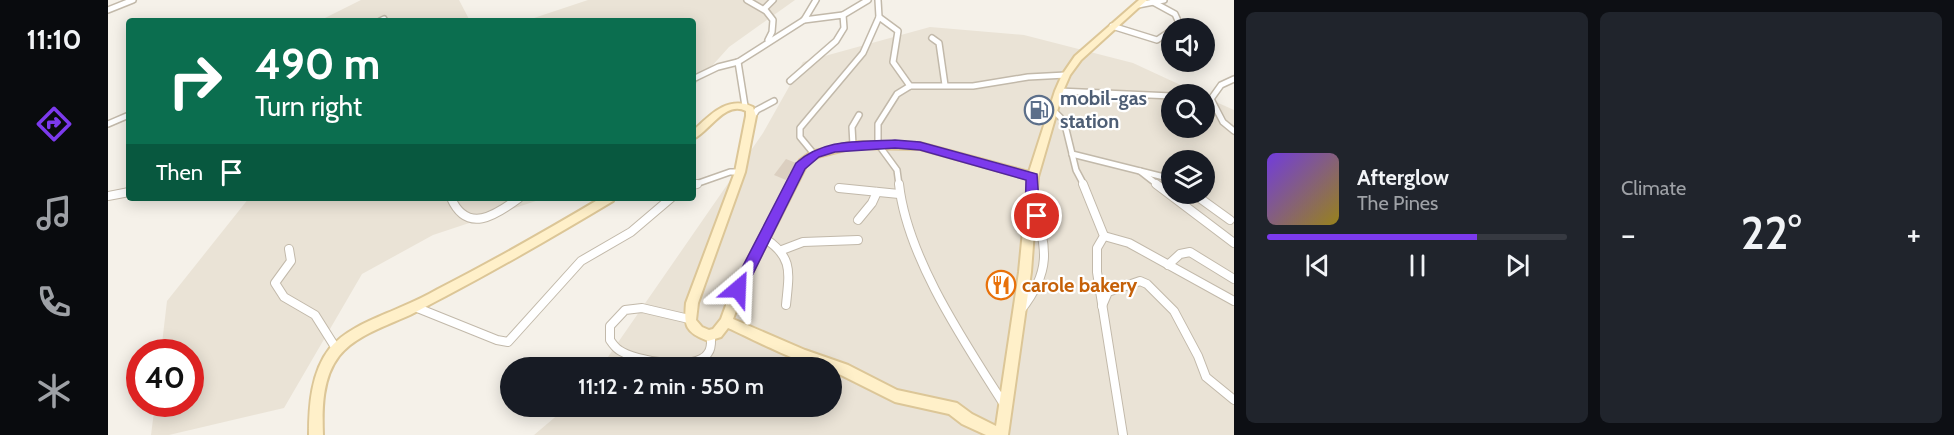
<!DOCTYPE html>
<meta charset="utf-8">
<style>
body{margin:0;font-family:Cabin,sans-serif;background:#20242c;color:#f1f3f6;height:100vh;display:flex;flex-direction:column;font-size:22px;white-space:nowrap}
*{box-sizing:border-box;margin:0}
p{font-size:20px;color:#9ea1a6}
.icon{flex:none;width:33px;height:33px;fill:none;stroke:currentColor;stroke-width:2;stroke-linecap:round;stroke-linejoin:round}
.map{position:relative;flex:1;overflow:hidden}
.panel{display:flex;flex-direction:column;gap:12px;padding:12px;background:#0d0f14;width:720px}
.panel>*{flex:none}
.hud{position:absolute;left:18px;top:18px;width:570px;height:183px;border-radius:6px;box-shadow:0 3px 15px #0003;background:#0b6e4f;color:#fff;overflow:hidden}
.tools{position:absolute;left:1053px;top:18px;display:grid;gap:12px}
.tools a{display:grid;place-items:center;width:54px;height:54px;border-radius:50%;background:#171b24;box-shadow:0 3px 15px #0003;font-size:30px}
.speed{position:absolute;left:18px;top:339px;display:flex;gap:12px;font-size:30px;font-weight:700;text-align:center}
.speed>*{display:grid;place-content:center;width:78px;height:78px;border-radius:50%;background:#171b24;box-shadow:0 3px 15px #0003;line-height:1}
.speed .limit{border:9px solid #d22;background:#fff;color:#111}
.pin{position:absolute;display:grid;place-items:center;width:51px;height:51px;color:#fff;margin:-26px;border:3px solid #fff;border-radius:50%;box-shadow:0 2px 6px #0007}
.me{position:absolute;width:66px;margin:-33px;rotate:26deg;stroke-linejoin:round;filter:drop-shadow(0 0 4px #0008)}
.turn{display:flex;align-items:center;gap:21px;height:126px;padding:0 30px;font-size:27px}
.turn .icon{width:78px;height:78px;stroke-width:2.5}
.turn b{display:block;font-size:42px;line-height:51px}
.then{display:flex;align-items:center;height:57px;padding:0 30px;background:#0003;gap:12px;font-size:22px}
.big{font-size:45px;font-weight:600;line-height:1.1}
.panel .tile{flex:1;display:flex;flex-direction:column;justify-content:center;gap:9px;min-width:0;padding:0 21px;border-radius:9px;background:#20242c}
.song{display:flex;align-items:center;gap:18px}
.cover{width:72px;height:72px;border-radius:9px;background:linear-gradient(135deg,hsl(260 70% 55%),hsl(50 70% 35%))}
.played{height:6px;border-radius:3px;background:linear-gradient(90deg,#7c3aed 70%,#363941 70%)}
.keys{display:flex;justify-content:space-around;direction:ltr}
.heat{display:flex;justify-content:space-between;align-items:center;font-size:33px;direction:ltr}
.panel .tiles{flex:1;display:grid;gap:12px;grid-template-columns:repeat(2,1fr)}
.trip{position:absolute;left:392px;top:357px;width:342px;height:60px;border-radius:30px;background:#171b24;box-shadow:0 3px 15px #0003;font-weight:600;line-height:60px;text-align:center}
main{display:flex;flex:1;min-height:0}
.dock{display:flex;flex-direction:column;width:108px;justify-content:space-around;align-items:center;background:#090b0e;color:#9ea1a6}
.dock .icon{width:42px;height:42px}
.dock .on{color:#7c3aed}
.dock b{font-size:27px;color:#f1f3f6}
.map>svg:first-child{display:block}
.residential{fill:#eae3d6;fill-rule:evenodd}
.building{fill:#dbcfc0}
.lines{fill:none;stroke-linecap:round;stroke-linejoin:round}
.street-far1-casing{stroke:#c2b9aa;stroke-width:8}
.street-casing{stroke:#c2b9aa;stroke-width:10}
.secondary-casing{stroke:#dcc697;stroke-width:4}
.street-far1{stroke:#fff;stroke-width:5}
.street{stroke:#fff;stroke-width:8}
.secondary{fill:#fff0c9;fill-rule:evenodd}
.route{fill:#7c3aed;stroke:#51269a;stroke-width:1.5}
.labels{text-anchor:middle;stroke-width:4.5;stroke-linejoin:round;paint-order:stroke}
.service-label{font-size:20px;font-weight:bold;fill:#4e5e75;stroke:#fff;text-anchor:start}
.food-label{font-size:20px;font-weight:bold;fill:#c56008;stroke:#fff;text-anchor:start}
</style>
<main>
<nav class="dock">
<b>11:10</b>
<svg class="icon on" aria-label="directions" viewBox="0 0 24 24"><path d="M12 3l9 9-9 9-9-9zM9 14v-3h6M13 9l2 2-2 2"/></svg>
<svg class="icon" aria-label="music" viewBox="0 0 24 24"><path d="M9 18V5l10-2v13"/><circle cx="6" cy="18" r="3"/><circle cx="16" cy="16" r="3"/></svg>
<svg class="icon" aria-label="phone" viewBox="0 0 24 24"><path d="M5 4h4l2 5-3 2q2 4 5 5l2-3 5 2v4C11 20 4 13 5 4z"/></svg>
<svg class="icon" aria-label="climate" viewBox="0 0 24 24"><path d="M12 3v18M4 7l16 10M4 17L20 7"/></svg>
</nav>
<div class="map">
<svg width="1126" height="435" viewBox="0 0 1126 435">
<rect width="100%" height="100%" fill="#f5f1e9"/>
<g class="residential">
<path d="M253 0H351L362 21H211Z"/>
<path d="M480 0H687L621 47 585 87V21H417Z"/>
<path d="M822 27 916 35 1025 63 1092 94H1064V128H1096L1097 97 1126 110V435H426L459 407 723 406V368L493 367 655 133 695 62ZM1064 160H1096V194H1064Z"/>
<path d="M141 198H437L325 235 254 274 176 408 61 435H43L47 404H82V352H53L59 301Z"/>
</g>
<path class="building" d="M678 159 688 163 678 180 666 175Z"/>
<g class="lines">
<g class="street-far1-casing">
<g id="street-far1">
<path d="M639 0 658 11 665 20 664 32 660 40"/>
<path d="M770 0 771 17 790 31 785 62 802 86"/>
<path d="M1045 2 1067 14 1071 23 1066 28"/>
<path d="M1030 5 1056 0"/>
<path d="M657 8 665 0"/>
<path d="M0 10 25 0"/>
<path d="M735 15 760 0"/>
<path d="M272 21 276 19"/>
<path d="M1004 26 1049 40 1064 30"/>
<path d="M824 38 831 43 837 85"/>
<path d="M630 62 637 106"/>
<path d="M585 79 610 67 630 62 696 20 708 0"/>
<path d="M682 81 728 41 736 28 735 15 696 20"/>
<path d="M951 91 1064 96"/>
<path d="M1103 99 1115 122 1126 131"/>
<path d="M1103 99 1113 85 1126 79"/>
<path d="M945 110 956 121 968 170 976 185"/>
<path d="M642 120 649 110 666 101"/>
<path d="M0 124 21 115"/>
<path d="M745 145 744 127 751 115"/>
<path d="M706 154 692 137V128L755 53 771 17"/>
<path d="M964 154 1032 171 1050 185"/>
<path d="M1032 171 1064 179"/>
<path d="M585 185 622 172H632"/>
<path d="M791 185 789 170 770 144V124L789 94 802 86H865L920 77 958 75"/>
</g>
</g>
<g class="street-casing">
<g id="street">
<path d="M791 184C799 258 857 343 897 406"/>
<path d="M975 184 996 236 989 248V272L1015 435"/>
<path d="M1048 184 1126 243"/>
<path d="M585 185 589 184"/>
<path d="M731 188 791 194"/>
<path d="M1086 194 1122 220"/>
<path d="M0 196 21 192"/>
<path d="M343 198C359 234 387 216 411 198"/>
<path d="M750 220 764 203 769 192"/>
<path d="M996 236 1021 243 1126 301"/>
<path d="M656 238C686 257 681 273 678 305"/>
<path d="M181 249 183 261 167 283 176 297 207 315 229 350"/>
<path d="M674 250 695 242 750 240"/>
<path d="M1060 265 1072 254 1082 252 1126 279"/>
<path d="M994 306 1000 292 1032 281 1039 284 1066 311 1090 356 1098 377 1126 400"/>
<path d="M307 307 389 340 400 342 473 261 523 232 563 198"/>
<path d="M913 310C943 272 940 248 925 204"/>
<path d="M581 319 534 308 517 310 502 326V340C504 343 508 348 511 350 526 361 589 372 600 353 604 348 603 341 603 335"/>
</g>
</g>
<g class="secondary-casing">
<g id="secondary">
<path d="M1031 0H1039L973 60 962 75 955 91 930 177 923 272 900 435H878L854 424 841 414 787 402 723 370V368C698 368 645 339 620 328L613 337 600 341C577 332 576 326 578 303L627 172 638 116V111C617 100 601 132 585 139V131C602 115 620 95 645 107L648 116 637 172 590 303 588 320 594 327 601 330 605 329 613 319 624 289 692 160 703 152 745 142 812 143 921 172 947 91 954 75 967 56ZM745 148 812 149 920 179 911 272 888 426 864 414 849 403 789 390 740 365 697 350 625 319 636 289 699 164 709 157Z"/>
<path d="M493 198H506L505 201C450 234 395 266 338 296 326 302 314 309 302 315 278 326 248 335 231 356 214 378 214 409 215 435H201C201 406 203 372 222 348 240 327 269 318 293 307 305 302 318 296 330 289 385 261 439 230 493 198Z"/>
</g>
</g>
<use href="#street-far1" class="street-far1"/>
<use href="#street" class="street"/>
<use href="#secondary" class="secondary"/>
</g>
<path class="route" d="M787 140 812 142 929 174 931 202 936 216 929 221C915 216 918 192 918 180L812 150 787 148 727 152 711 157 697 169 635 294 630 295 625 294 623 289 688 163C717 138 750 142 787 140Z"/>
<defs>
<g id="fuel-ring" transform="scale(1.5)"><circle r="9.5" fill="#fff" stroke="#5c6f8a" stroke-width="1.5"/><path d="M-5.5-6h7V0h2V4h1.3V-2.5L3-4.5l.8-.8L6-3V5H2.5V1h-1V6h-7ZM-4.2-4.7v3.2H.2V-4.7Z" fill="#5c6f8a"/></g>
<g id="restaurant-ring" transform="scale(1.5)"><circle r="9.5" fill="#fff" stroke="#e8710a" stroke-width="1.5"/><path d="M-5-6h1v4h1v-4h1v4h1v-4h1v5L-1.5 .5V6h-2V.5L-5-1ZM5-6V6H3V1.5H1.5Q1.5-4 5-6Z" fill="#e8710a"/></g>
</defs>
<g fill-rule="evenodd">
<use href="#fuel-ring" x="931" y="110"/>
<use href="#restaurant-ring" x="893" y="285"/>
</g>
<g class="labels">
<g class="service-label">
<text x="952" y="105">mobil-gas<tspan x="952" dy="23">station</tspan></text>
</g>
<g class="food-label">
<text x="914" y="292">carole bakery</text>
</g>
</g>
</svg>
<div class="tools">
<a><svg class="icon" aria-label="sound" viewBox="0 0 24 24"><path d="M4 9h4l5-4v14l-5-4H4zM17 9q2 3 0 6"/></svg></a>
<a><svg class="icon" aria-label="search" viewBox="0 0 24 24"><circle cx="10" cy="10" r="6"/><path d="M15 15l6 6"/></svg></a>
<a><svg class="icon" aria-label="layers" viewBox="0 0 24 24"><path d="M12 4l9 5-9 5-9-5zM3 14l9 5 9-5"/></svg></a>
</div>
<div class="speed"><div class="limit">40</div></div>
<div class="pin" style="left:929px;top:216px;background:#d93025"><svg class="icon" aria-label="arrive" viewBox="0 0 24 24"><path d="M6 21V4h12l-3 4 3 4H6"/></svg></div>
<svg class="me" style="left:630px;top:289px" viewBox="-20 -20 40 40"><path d="M0-17L14 15 0 8-14 15z" fill="#7c3aed" stroke="#fff" stroke-width="4"/></svg>
<div class="trip">11:12 · 2 min · 550 m</div>
<div class="hud">
<div class="turn"><svg class="icon" aria-label="right" viewBox="0 0 24 24"><path d="M7 20v-9h11M14 6l5 5-5 5"/></svg><div><b>490 m</b>Turn right</div></div>
<div class="then">Then<svg class="icon" aria-label="arrive" viewBox="0 0 24 24"><path d="M6 21V4h12l-3 4 3 4H6"/></svg></div>
</div>
</div>
<section class="panel">
<div class="tiles">
<div class="tile">
<div class="song"><i class="cover"></i><div><b>Afterglow</b><p>The Pines</p></div></div>
<div class="played"></div>
<div class="keys"><svg class="icon" aria-label="previous" viewBox="0 0 24 24"><path d="M18 5L8 12l10 7zM5 5v14"/></svg><svg class="icon" aria-label="pause" viewBox="0 0 24 24"><path d="M8 5v14M16 5v14"/></svg><svg class="icon" aria-label="next" viewBox="0 0 24 24"><path d="M6 5l10 7-10 7zM19 5v14"/></svg></div>
</div>
<div class="tile"><p>Climate</p>
<div class="heat"><a>−</a><b class="big">22°</b><a>+</a></div>
</div>
</div>
</section>
</main>
